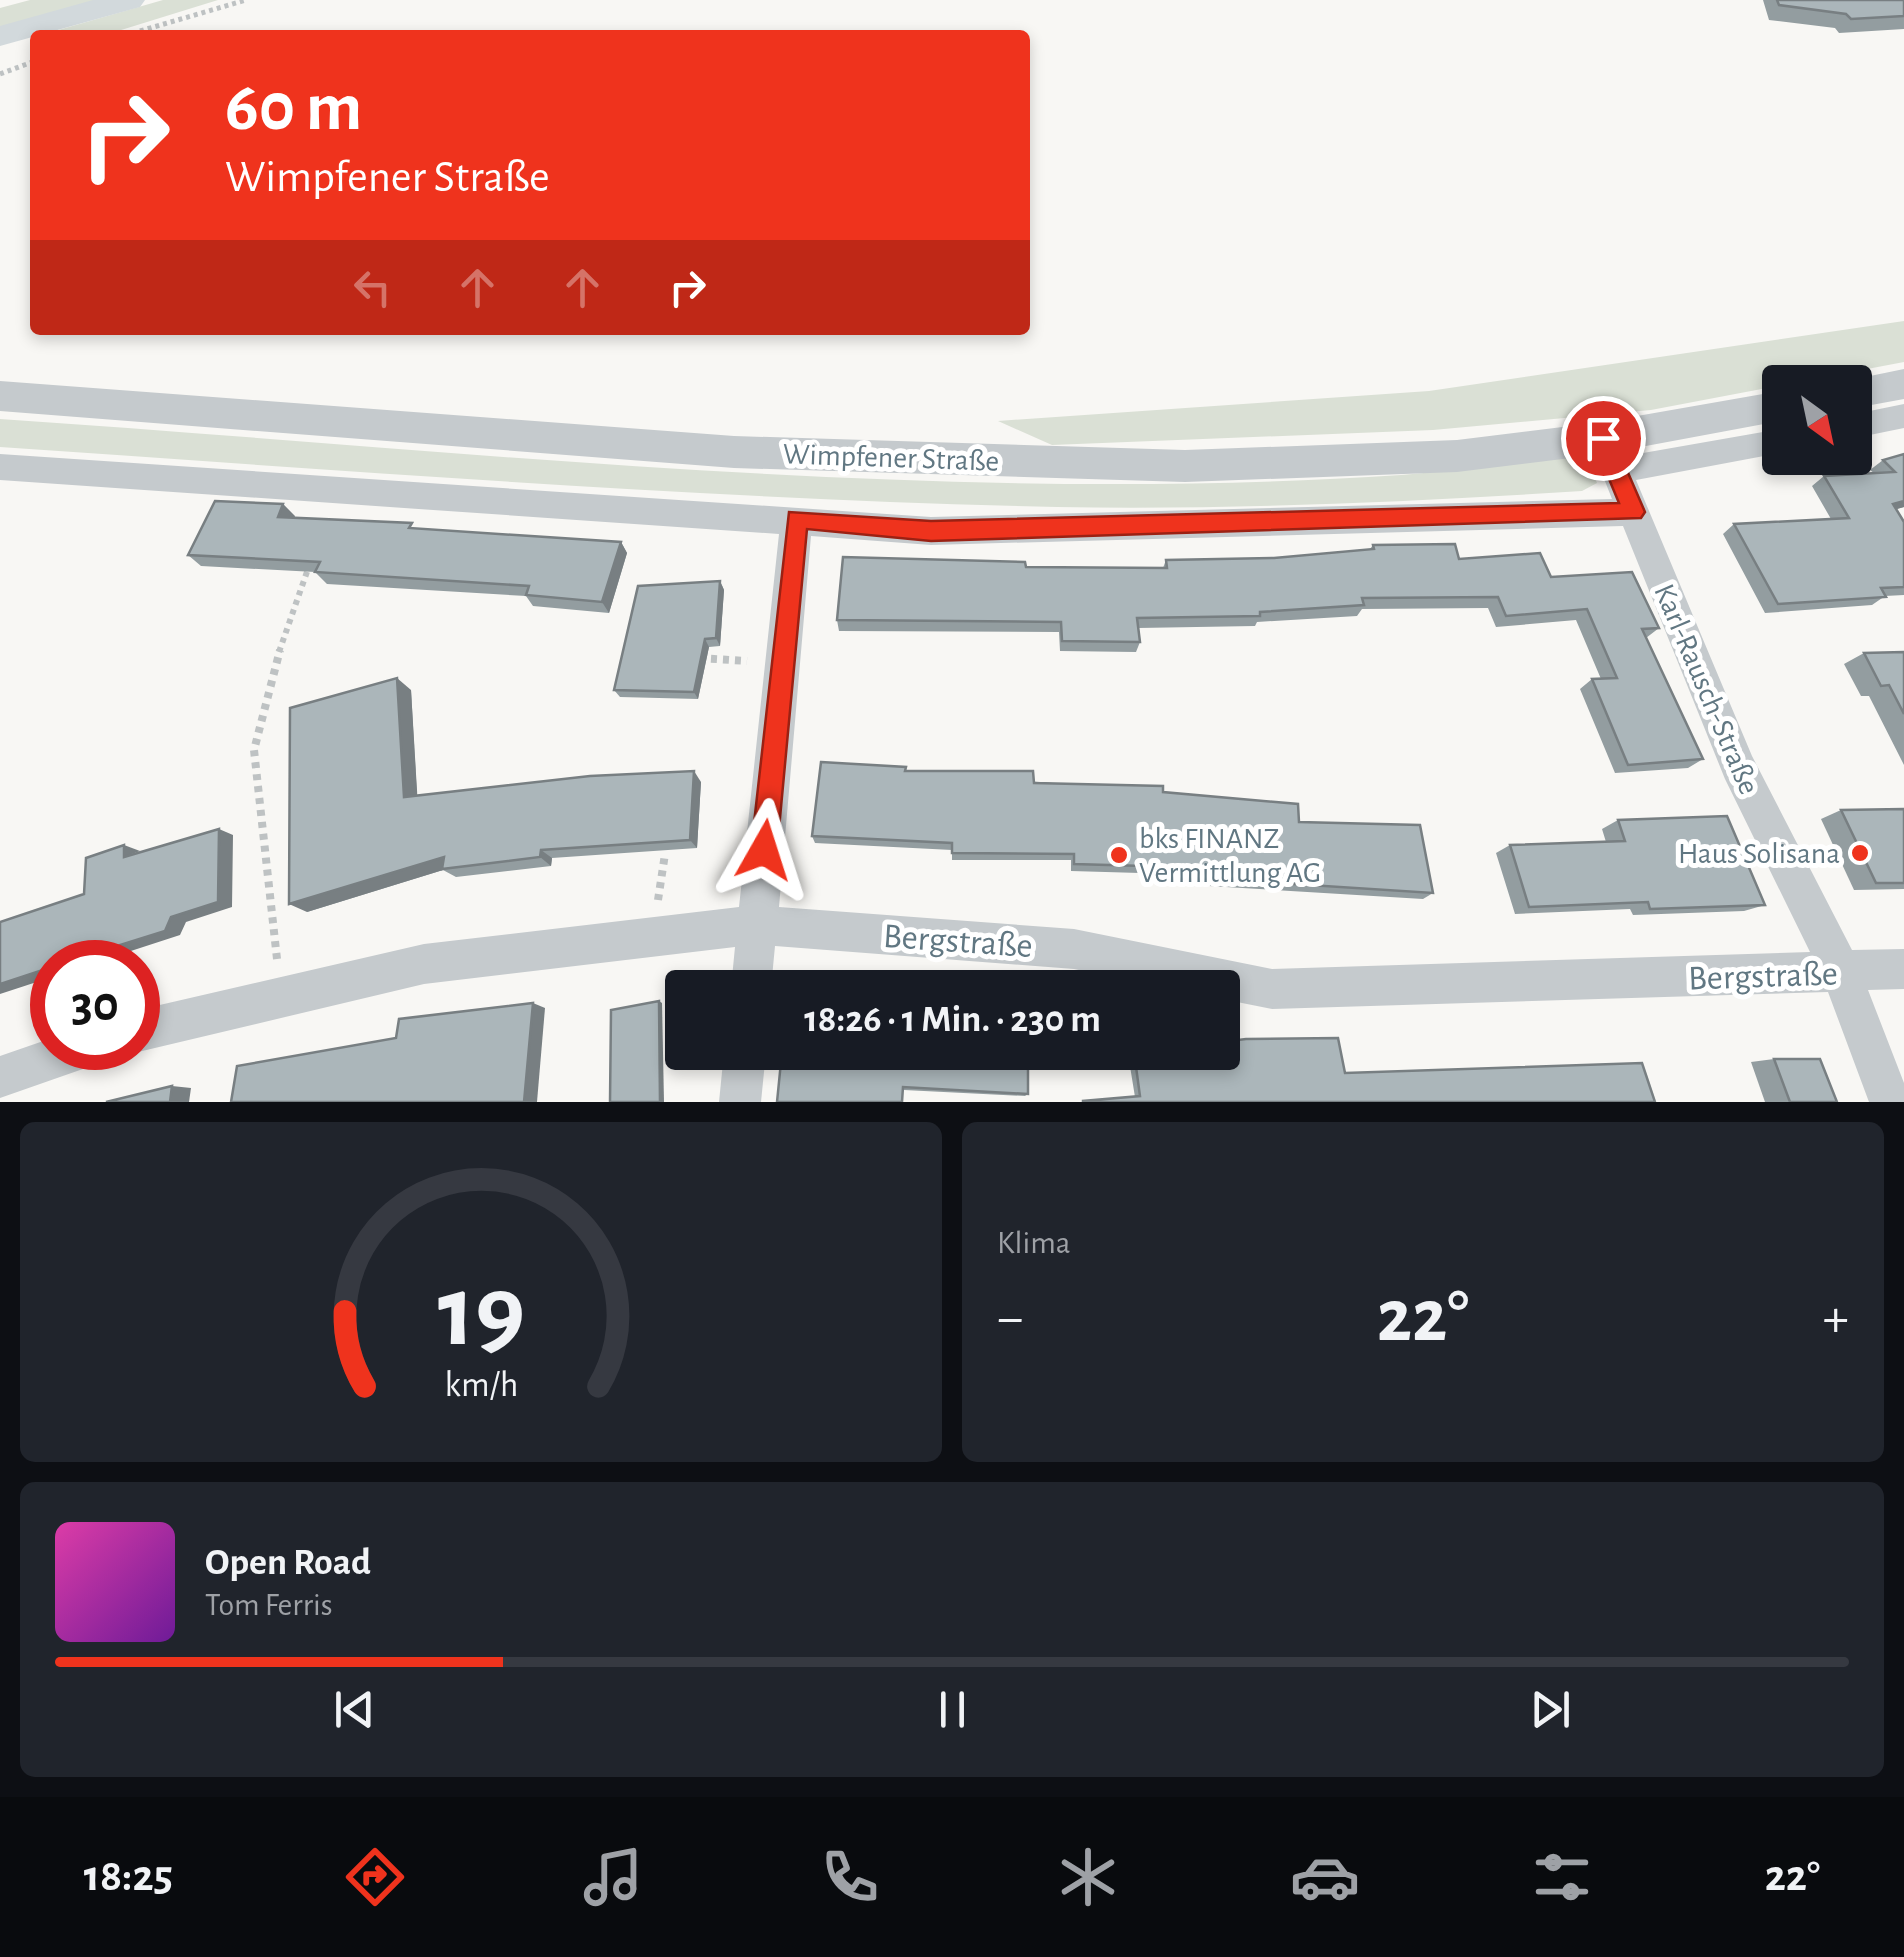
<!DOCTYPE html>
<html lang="de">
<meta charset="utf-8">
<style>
body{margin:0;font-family:"Alegreya Sans",sans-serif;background:#20242c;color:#f1f3f6;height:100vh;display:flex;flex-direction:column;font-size:38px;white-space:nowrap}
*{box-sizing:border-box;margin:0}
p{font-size:32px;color:#9ea1a6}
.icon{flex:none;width:55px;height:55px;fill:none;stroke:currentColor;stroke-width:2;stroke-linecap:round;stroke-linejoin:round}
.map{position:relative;height:1102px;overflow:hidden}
.sheet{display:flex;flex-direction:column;gap:20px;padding:20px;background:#0d0f14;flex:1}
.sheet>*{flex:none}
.banner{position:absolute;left:30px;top:30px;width:1000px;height:305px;border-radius:10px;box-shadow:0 5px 15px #0003;background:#ef331d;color:#fff;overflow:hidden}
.needle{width:65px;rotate:147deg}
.fabs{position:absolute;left:1762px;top:365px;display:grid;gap:20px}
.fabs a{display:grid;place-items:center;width:110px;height:110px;border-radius:10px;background:#171b24;box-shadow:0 5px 15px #0003;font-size:50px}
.speed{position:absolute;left:30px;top:940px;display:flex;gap:20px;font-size:50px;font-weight:700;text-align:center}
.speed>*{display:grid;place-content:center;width:130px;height:130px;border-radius:50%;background:#171b24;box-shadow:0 5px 15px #0003;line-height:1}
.speed .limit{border:15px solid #d22;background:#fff;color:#111}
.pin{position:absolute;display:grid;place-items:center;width:85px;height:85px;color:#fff;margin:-42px;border:5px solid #fff;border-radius:50%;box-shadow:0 2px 10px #0007}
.me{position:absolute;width:110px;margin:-55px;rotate:6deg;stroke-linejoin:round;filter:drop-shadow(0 0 8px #0008)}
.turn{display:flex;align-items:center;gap:35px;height:210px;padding:0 30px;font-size:45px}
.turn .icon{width:130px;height:130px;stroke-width:2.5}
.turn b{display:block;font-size:70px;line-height:85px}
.lanes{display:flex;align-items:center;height:95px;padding:0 30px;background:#0003;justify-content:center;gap:50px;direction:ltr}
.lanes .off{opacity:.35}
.big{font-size:75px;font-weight:600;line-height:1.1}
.sheet .widget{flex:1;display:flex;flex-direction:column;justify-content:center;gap:15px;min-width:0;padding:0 35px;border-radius:15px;background:#20242c}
.sheet .dial{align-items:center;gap:0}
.dial svg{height:260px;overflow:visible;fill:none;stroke:#363941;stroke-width:7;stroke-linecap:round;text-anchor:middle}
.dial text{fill:#f1f3f6;stroke:none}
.song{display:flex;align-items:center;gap:30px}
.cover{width:120px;height:120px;border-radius:15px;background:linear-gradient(135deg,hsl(320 70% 55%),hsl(280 70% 35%))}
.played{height:10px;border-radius:5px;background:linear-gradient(90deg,#ef331d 25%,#363941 25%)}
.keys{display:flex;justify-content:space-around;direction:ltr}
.heat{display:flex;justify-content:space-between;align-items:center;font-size:55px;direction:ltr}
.sheet .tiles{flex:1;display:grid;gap:20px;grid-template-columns:1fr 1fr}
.widget:last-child{grid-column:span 2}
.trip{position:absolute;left:665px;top:970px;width:575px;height:100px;border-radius:10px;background:#171b24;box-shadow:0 5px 15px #0003;font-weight:600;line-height:100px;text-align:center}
.tab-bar{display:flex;height:160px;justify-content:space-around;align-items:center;background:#090b0e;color:#9ea1a6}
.tab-bar .icon{width:70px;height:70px}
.tab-bar .current{color:#ef331d}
.tab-bar b{font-size:45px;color:#f1f3f6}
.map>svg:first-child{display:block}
.green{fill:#dae0d5}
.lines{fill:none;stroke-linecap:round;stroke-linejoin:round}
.path-far2{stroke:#bec2c3;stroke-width:5;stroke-dasharray:4 4;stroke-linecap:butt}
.path-far1{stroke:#bec2c3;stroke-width:6;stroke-dasharray:5 5;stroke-linecap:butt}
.path{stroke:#bec2c3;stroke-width:8;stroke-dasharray:6 6;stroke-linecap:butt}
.minor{fill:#c5cacd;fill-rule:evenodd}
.tertiary{fill:#c5cacd;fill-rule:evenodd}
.secondary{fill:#d2d9dc;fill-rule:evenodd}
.wall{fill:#939da0}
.shaded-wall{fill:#787f82}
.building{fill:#abb6ba;stroke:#787f82;stroke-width:2.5}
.route{fill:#ef331d;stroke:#9b2113;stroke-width:2.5}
.poi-dot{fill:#ef331d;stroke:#fff;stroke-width:4}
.labels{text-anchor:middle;stroke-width:10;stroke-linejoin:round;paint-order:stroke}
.street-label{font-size:30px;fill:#617782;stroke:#fff}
.poi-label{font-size:30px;fill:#617782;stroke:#fff;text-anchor:start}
.near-street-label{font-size:35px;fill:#617782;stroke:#fff}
</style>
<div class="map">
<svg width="1904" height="1102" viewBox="0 0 1904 1102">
<rect width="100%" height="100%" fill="#f8f7f4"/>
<g class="green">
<path d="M30 0H97L0 27V8Z"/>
<path d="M163 0H218L105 35H41Z"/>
<path d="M1904 321V362L1651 410 1433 430 1052 445 998 421 1429 391Z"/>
<path d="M0 419C465 450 935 506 1401 475 1456 471 1511 462 1566 456L1590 466 1597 483 1582 491C1408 502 1231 510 1057 507 704 499 352 471 0 447Z"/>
</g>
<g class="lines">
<g class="path-far2">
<path d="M140 31 246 0"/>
<path d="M0 74 35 61"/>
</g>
<path class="path-far1" d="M279 652 309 566"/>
<g class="path">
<path d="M699 658 747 661"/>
<path d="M658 900 665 854"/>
<path d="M277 959 254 750 280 650"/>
</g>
<g class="minor">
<path d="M1904 404V428L1855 438V414Z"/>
<path d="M1603 426 1614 429 1626 456 1780 429V453L1636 480 1752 756 1852 950 1904 949V989L1868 990 1904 1083V1102H1869L1828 992 1272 1009 1222 999V988H1165L1074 969 775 946 771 988H731L735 947 424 984 138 1052 128 1048H138V1010L424 944 739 907 779 534 0 480V454L931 517 1612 499 1588 438 1592 429ZM1623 526 1725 779 1810 952 1272 969 1074 929 779 907 811 536 931 545Z"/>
<path d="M52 1038V1048H106L100 1063 0 1098V1056Z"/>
<path d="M724 1052H766L761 1102H719Z"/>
</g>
<g class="tertiary">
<path d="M1904 369V399L1855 408V382H1841Z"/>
<path d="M0 381 734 436 1185 450 1457 440 1603 422 1780 391V421L1603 454 1457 472 1185 482 734 468 0 411Z"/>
</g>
<path class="secondary" d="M93 0H145L140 7 0 46V26Z"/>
</g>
<g class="wall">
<path d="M1763 0H1904V29L1839 33 1835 28 1769 20Z"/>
<path d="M1904 454V507L1896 509 1904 522V595L1885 596 1872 605 1765 613 1723 534 1734 524 1831 519 1812 486 1824 476 1874 473 1870 470 1883 460Z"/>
<path d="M283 504 295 517 417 529 621 542 627 553 609 613 533 606 526 596 327 584 315 572 201 566 188 555Z"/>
<path d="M1373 545 1459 559 1551 577 1659 628 1646 638 1703 759 1688 768 1615 773 1580 689 1592 679H1601L1576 620 1496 627 1488 608 1362 609 1357 616 1257 622 1255 626 1138 628 1140 642 1136 652 1060 651 1059 632 839 631 837 620 1026 567 1163 568 1166 560 1274 558 1370 549Z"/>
<path d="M720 581 724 590 720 646 709 647 698 699 620 697 614 690Z"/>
<path d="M1904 652V765L1869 696H1861L1844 664 1864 653Z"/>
<path d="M411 690 417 796 701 782 697 848 552 858 551 866 456 877 443 870 307 912Z"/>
<path d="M906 771 1163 792 1299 822 1433 893 1423 899 1209 886V875L1071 871V860H952V850L815 843 812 836Z"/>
<path d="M1904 809V889L1854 890 1821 819 1841 810Z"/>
<path d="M1618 820 1765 905 1744 911 1633 915 1630 909 1515 914 1496 853 1510 845 1606 842 1602 829Z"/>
<path d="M782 1052 1028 1094 1025 1096 904 1090Z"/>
<path d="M1130 1052H1222L1345 1073 1655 1102H1081L1135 1097 1128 1054Z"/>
<path d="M1774 1059 1837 1102H1765L1751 1062Z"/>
</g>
<g class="shaded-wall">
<path d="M1904 501V507L1880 514 1893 504Z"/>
<path d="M283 504 295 516 290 528 278 517Z"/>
<path d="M621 542 627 553 609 613 602 602Z"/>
<path d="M720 581 724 590 720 646 716 638Z"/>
<path d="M705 639 709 647 698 699 694 692Z"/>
<path d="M397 678 411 690 418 807 404 797Z"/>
<path d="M694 771 701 782 697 848 690 840Z"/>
<path d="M219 829 233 835 232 907 186 922 180 935 97 962H66Z"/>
<path d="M124 845 140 851 124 857Z"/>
<path d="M541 850 552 858 551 866 540 857Z"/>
<path d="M444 857 442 869 443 870 307 912 289 904Z"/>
<path d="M52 967V977L0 994V984Z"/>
<path d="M659 1001 662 1003 664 1102H660Z"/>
<path d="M533 1003 545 1008 537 1102H524Z"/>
<path d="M172 1086 191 1088 189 1102H170Z"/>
</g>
<g class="building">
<path d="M1777 0H1904V16L1851 19 1846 14 1779 5Z"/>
<path d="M1904 454V501L1893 504 1904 522V587L1881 588 1886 597 1778 604 1734 524 1849 518 1824 476 1895 472 1883 460Z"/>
<path d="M215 501 283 504 278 517 412 523 409 528 621 542 602 602 526 595 529 586 315 572 320 562 188 555Z"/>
<path d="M1455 544 1459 559 1540 553 1551 577 1632 572 1659 628 1642 629 1703 759 1628 765 1592 679 1617 678 1587 609 1506 616 1498 597 1362 598 1364 605 1260 612V616L1137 618 1140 642 1062 641 1061 622 837 620 843 557 1025 562 1026 567 1167 568 1166 560 1274 558 1374 549 1373 545Z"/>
<path d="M720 581 716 638 705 639 694 692 614 690 638 586Z"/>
<path d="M1904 652V714L1889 685 1881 686 1864 653Z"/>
<path d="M397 678 404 797 590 776 694 771 690 840 541 850 540 857 442 869 444 857 289 904 290 708Z"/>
<path d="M821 762 906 767 905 771H1033L1034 783 1163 786V792L1298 804 1299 822 1420 825 1433 893 1215 879 1214 868 1074 864V854L952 853V843L812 836Z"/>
<path d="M1904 809V883H1876L1841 810Z"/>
<path d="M1727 816 1765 905 1650 909 1648 902 1529 907 1510 845 1625 841 1618 820Z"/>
<path d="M219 829 218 902 171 917 165 931 66 962H52V967L0 984V922L84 894 86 858 124 845V857Z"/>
<path d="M659 1001 660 1102H610L611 1010Z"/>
<path d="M533 1003 524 1102H231L237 1066 396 1038 399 1019Z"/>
<path d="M1338 1038 1345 1073 1642 1063 1655 1102H1083V1101L1140 1096 1134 1052H1222V1042L1246 1039Z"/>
<path d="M782 1052H1028V1094L903 1087 902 1102H777Z"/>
<path d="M1774 1059H1820L1837 1102H1790Z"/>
<path d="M172 1086 170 1102H106Z"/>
</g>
<path class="route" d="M1603 429 1613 438 1645 512 1641 518 931 541 807 529 777 850 773 860 764 864 755 860 751 850 789 512 931 521 1619 503 1592 438Z"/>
<g class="poi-dot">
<circle cx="1860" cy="853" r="10"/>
<circle cx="1119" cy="855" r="10"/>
</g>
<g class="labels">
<g class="street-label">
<text transform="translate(891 457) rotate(2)" y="10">Wimpfener Straße</text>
<text transform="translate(1707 689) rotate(67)" y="10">Karl-Rausch-Straße</text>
</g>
<g class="poi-label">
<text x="1139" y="848">bks FINANZ<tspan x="1139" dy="34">Vermittlung AG</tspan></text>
<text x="1840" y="863" text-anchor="end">Haus Solisana</text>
</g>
<g class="near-street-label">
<text transform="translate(958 940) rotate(4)" y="12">Bergstraße</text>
<text transform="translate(1763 975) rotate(-2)" y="12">Bergstraße</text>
</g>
</g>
</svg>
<div class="fabs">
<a><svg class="needle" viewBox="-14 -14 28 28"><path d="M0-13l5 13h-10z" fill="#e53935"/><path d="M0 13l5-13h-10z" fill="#9ea1a6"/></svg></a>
</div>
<div class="speed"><div class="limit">30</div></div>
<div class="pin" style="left:1603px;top:438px;background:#d93025"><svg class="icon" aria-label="arrive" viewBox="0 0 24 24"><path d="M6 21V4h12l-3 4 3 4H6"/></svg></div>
<svg class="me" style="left:764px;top:850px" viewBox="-20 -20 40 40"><path d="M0-17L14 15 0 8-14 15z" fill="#ef331d" stroke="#fff" stroke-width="4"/></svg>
<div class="trip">18:26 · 1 Min. · 230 m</div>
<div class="banner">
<div class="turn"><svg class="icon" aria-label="right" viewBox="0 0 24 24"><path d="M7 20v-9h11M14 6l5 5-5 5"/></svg><div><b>60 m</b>Wimpfener Straße</div></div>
<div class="lanes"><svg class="icon off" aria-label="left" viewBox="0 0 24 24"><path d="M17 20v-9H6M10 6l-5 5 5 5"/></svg><svg class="icon off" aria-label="ahead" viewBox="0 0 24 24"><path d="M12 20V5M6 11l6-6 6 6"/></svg><svg class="icon off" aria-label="ahead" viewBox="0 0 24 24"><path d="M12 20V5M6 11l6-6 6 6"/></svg><svg class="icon" aria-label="right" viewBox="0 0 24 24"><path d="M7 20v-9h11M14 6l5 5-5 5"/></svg></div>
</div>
</div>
<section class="sheet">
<div class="tiles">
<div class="widget dial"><svg viewBox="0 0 100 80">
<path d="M14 69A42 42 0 1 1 86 69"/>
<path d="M14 69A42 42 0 0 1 8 46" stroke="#ef331d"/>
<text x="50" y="56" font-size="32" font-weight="700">19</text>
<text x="50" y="72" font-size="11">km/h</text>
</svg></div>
<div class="widget"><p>Klima</p>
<div class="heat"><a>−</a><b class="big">22°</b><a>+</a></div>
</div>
<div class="widget">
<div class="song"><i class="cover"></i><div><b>Open Road</b><p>Tom Ferris</p></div></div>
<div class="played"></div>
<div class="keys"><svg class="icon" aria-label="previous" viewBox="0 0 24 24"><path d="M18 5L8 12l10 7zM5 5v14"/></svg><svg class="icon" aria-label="pause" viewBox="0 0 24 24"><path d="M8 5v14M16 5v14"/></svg><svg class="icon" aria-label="next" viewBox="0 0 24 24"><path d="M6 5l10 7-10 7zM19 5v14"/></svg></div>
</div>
</div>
</section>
<nav class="tab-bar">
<b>18:25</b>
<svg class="icon current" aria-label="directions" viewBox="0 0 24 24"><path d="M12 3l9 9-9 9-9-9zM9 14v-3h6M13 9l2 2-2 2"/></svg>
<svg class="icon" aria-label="music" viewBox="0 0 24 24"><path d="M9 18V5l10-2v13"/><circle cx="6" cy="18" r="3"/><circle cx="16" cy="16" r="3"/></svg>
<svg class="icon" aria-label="phone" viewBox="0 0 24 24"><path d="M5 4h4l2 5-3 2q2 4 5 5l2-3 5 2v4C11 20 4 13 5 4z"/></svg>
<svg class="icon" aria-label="climate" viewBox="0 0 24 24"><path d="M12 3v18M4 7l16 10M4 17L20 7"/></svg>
<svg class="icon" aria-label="car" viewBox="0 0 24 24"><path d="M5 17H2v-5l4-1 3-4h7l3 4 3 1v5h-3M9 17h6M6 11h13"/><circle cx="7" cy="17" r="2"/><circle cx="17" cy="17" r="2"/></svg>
<svg class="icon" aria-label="filters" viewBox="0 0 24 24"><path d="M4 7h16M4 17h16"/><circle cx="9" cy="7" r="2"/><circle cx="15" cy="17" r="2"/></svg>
<b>22°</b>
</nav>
